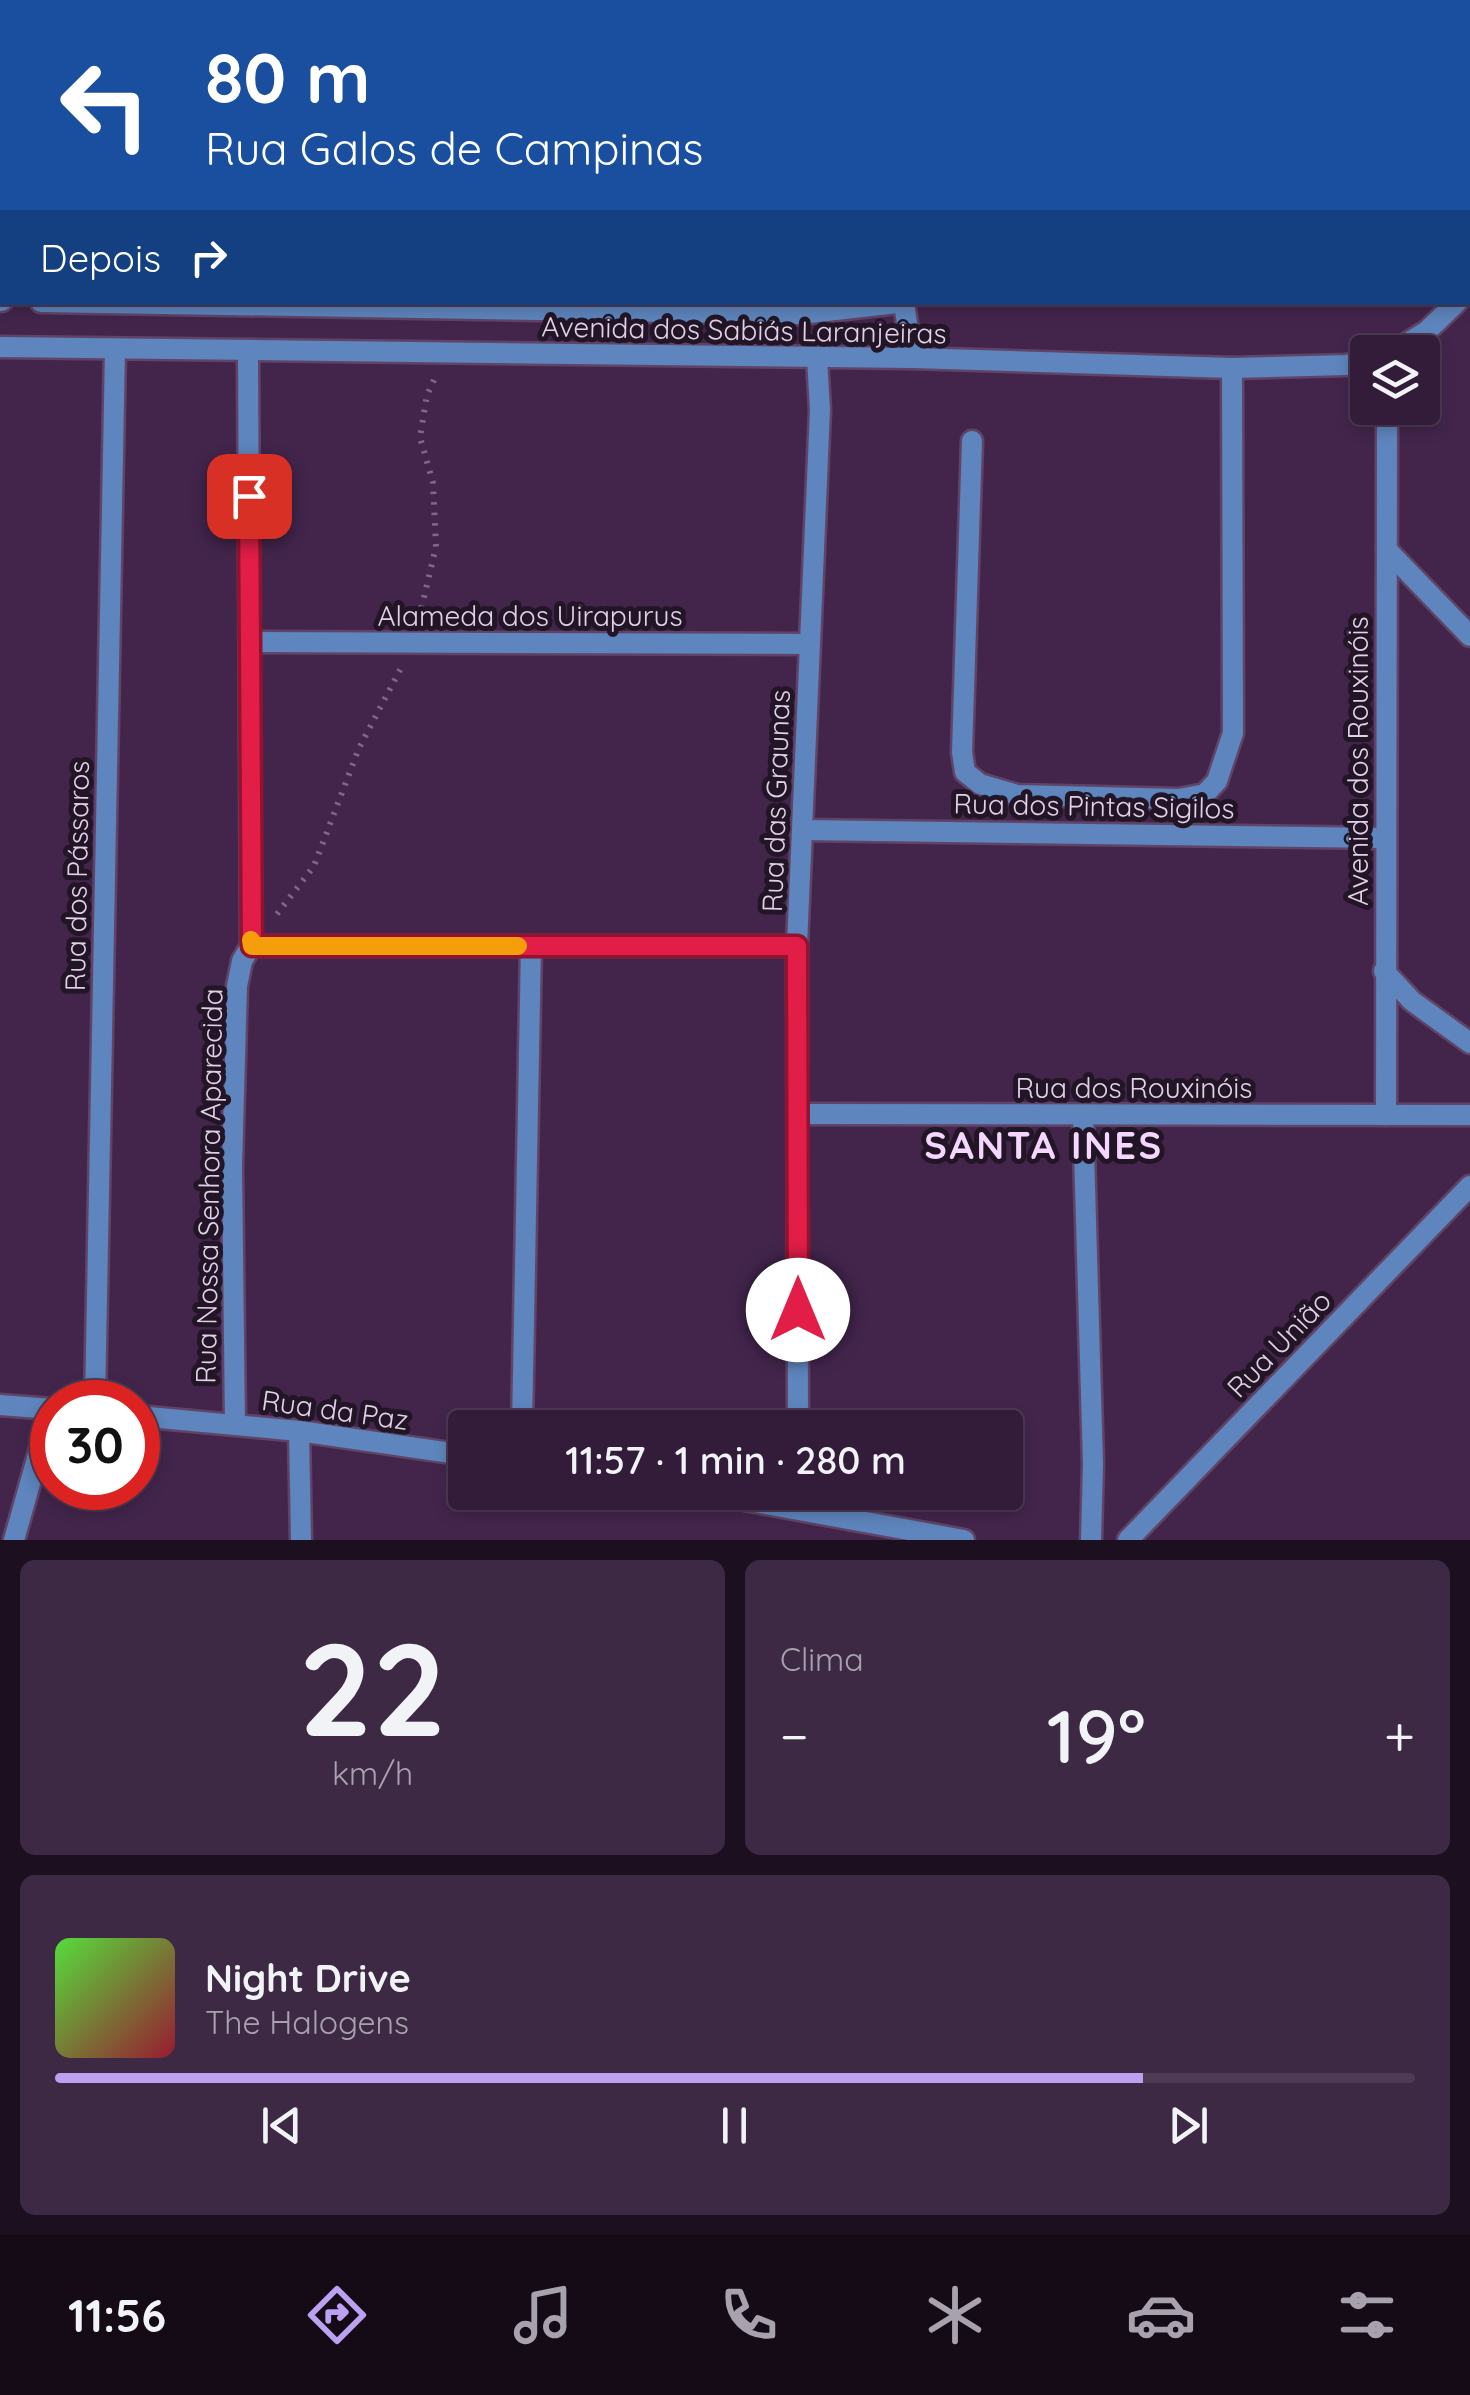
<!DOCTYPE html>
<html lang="pt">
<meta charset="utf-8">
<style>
body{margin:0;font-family:Quicksand,sans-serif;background:#3d2944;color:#f1f3f6;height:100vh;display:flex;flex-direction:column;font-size:38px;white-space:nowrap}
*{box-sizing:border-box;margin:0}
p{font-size:32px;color:#a8a1ae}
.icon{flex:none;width:55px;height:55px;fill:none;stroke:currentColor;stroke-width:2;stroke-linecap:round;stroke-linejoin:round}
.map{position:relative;height:1540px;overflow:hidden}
.drawer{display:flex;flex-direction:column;gap:20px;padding:20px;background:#1c0f1f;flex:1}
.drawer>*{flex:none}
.top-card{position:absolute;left:0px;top:0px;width:1470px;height:305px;box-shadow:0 5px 15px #0003,0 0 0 2px #4d3a53;background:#1a4fa0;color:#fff;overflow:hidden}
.tools{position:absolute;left:1350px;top:335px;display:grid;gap:20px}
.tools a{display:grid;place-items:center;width:90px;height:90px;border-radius:10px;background:#321c39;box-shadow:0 5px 15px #0003,0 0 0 2px #4d3a53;font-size:50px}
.speed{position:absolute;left:30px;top:1380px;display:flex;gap:20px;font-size:50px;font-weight:700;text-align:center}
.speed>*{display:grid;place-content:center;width:130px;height:130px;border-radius:50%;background:#321c39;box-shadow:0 5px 15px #0003,0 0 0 2px #4d3a53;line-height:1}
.speed .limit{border:15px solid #d22;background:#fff;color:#111}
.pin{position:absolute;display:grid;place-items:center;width:85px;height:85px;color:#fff;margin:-42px;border-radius:20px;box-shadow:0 5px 15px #0006}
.me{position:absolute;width:110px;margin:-55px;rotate:0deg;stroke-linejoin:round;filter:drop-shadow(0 0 8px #0008)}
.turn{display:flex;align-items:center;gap:35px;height:210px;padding:0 40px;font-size:45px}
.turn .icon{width:130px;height:130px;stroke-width:2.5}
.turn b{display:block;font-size:70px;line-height:85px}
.then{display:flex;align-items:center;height:95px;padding:0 40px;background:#0003;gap:20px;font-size:38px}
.big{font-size:75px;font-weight:600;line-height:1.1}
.drawer .tile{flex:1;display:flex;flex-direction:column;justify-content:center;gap:15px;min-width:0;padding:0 35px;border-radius:15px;background:#3d2944}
.drawer .dial{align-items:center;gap:0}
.dial b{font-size:130px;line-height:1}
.song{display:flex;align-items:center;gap:30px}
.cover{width:120px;height:120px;border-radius:15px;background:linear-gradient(135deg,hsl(110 70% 55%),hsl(350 70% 35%))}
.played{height:10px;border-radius:5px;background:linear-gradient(90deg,#bca0f2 80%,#4d3a53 80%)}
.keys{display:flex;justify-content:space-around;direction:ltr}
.heat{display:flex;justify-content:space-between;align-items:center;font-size:55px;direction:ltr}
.drawer .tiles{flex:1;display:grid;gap:20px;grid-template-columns:1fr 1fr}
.tile:last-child{grid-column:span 2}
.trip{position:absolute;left:448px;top:1410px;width:575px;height:100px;border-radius:10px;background:#321c39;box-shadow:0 5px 15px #0003,0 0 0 2px #4d3a53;font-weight:600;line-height:100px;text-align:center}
.tabs{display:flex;height:160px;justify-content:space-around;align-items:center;background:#140b17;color:#a8a1ae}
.tabs .icon{width:70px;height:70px}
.tabs .on{color:#bca0f2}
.tabs b{font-size:45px;color:#f1f3f6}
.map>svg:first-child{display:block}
.built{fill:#502f5b}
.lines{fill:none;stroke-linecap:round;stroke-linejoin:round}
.minor-casing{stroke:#604468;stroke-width:25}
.path{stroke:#806688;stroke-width:6;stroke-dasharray:2.5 8;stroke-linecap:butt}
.minor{stroke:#5e85bd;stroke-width:20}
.route-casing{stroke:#92132f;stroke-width:25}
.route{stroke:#e11d48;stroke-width:18}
.slow{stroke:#f59e0b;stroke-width:18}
.labels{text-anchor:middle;stroke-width:10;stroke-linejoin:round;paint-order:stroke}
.street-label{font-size:28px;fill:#e2cfe8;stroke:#221526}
.district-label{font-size:38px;font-weight:bold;letter-spacing:2.5px;fill:#f4d6fe;stroke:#221526}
</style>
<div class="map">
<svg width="1470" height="1540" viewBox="0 0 1470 1540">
<rect width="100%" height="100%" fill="#43254c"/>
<path class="built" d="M336 0H549L336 2Z"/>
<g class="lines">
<g class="minor-casing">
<g id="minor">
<path d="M1016 0V2"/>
<path d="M1147 0V2"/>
<path d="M152 2V0"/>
<path d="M278 2V0"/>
<path d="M563 2V0"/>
<path d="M734 2V0"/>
<path d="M0 49H2"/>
<path d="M1468 127H1470"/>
<path d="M1468 292 1470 290"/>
<path d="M0 301H2"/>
<path d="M41 302 800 314 906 302"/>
<path d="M904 303 912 358"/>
<path d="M0 347 912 358 1232 368 1346 365 1368 360"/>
<path d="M1393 352 1427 331 1457 302"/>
<path d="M972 441 962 752 965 772 980 784 1017 795 1179 799 1205 794 1217 781 1233 733 1232 368"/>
<path d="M1387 550 1470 636"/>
<path d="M250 642 809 644"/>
<path d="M803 830 1384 838"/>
<path d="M251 946H797"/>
<path d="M1384 971 1412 1001 1470 1043"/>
<path d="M798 1114 1470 1115"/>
<path d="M1386 1115 1387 408"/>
<path d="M1083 1116 1093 1464 1091 1540"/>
<path d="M95 1402 115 350"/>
<path d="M0 1405 52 1409"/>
<path d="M138 1416 299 1431 465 1455"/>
<path d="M235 1424 232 1166 237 986 242 961 251 946 248 351"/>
<path d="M522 1428 531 946"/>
<path d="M798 1428 797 946 820 410 817 358"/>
<path d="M299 1431 301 1540"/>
<path d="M700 1492 964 1540"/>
<path d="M14 1540 51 1409"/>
<path d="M1128 1540 1470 1186"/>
</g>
</g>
<g class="path">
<path d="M419 618 436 547 433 483 420 437 427 395 435 378"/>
<path d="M277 914 314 866 359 748 401 668"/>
</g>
<use href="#minor" class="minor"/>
</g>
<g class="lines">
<g class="route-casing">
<path id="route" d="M249 496 252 946H797L798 1310"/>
</g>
<use href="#route" class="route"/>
<path class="slow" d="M251 940 252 946H518"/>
</g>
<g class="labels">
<g class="street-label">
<text transform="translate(744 330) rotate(1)" y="10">Avenida dos Sabiás Laranjeiras</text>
<text x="530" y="626">Alameda dos Uirapurus</text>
<text transform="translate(1358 761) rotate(-90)" y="10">Avenida dos Rouxinóis</text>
<text transform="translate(776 801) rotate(-88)" y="10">Rua das Graunas</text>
<text transform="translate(1094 806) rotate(1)" y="10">Rua dos Pintas Sigilos</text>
<text transform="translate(77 876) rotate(-89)" y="10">Rua dos Pássaros</text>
<text x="1134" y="1098">Rua dos Rouxinóis</text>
<text transform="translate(209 1186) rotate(-89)" y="10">Rua Nossa Senhora Aparecida</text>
<text transform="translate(1279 1344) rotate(-46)" y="10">Rua União</text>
<text transform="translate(335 1410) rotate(8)" y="10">Rua da Paz</text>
</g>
<g class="district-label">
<text x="1044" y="1159">SANTA INES</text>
</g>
</g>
</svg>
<div class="tools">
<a><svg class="icon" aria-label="layers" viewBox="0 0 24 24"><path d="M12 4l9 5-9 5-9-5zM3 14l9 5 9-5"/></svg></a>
</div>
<div class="speed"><div class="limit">30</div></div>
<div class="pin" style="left:249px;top:496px;background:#d93025"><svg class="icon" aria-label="arrive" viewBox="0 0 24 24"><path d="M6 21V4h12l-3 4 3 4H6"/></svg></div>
<svg class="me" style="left:798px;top:1310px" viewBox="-20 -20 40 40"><circle r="19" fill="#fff"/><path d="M0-13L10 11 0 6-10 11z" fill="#e11d48"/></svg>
<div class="trip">11:57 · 1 min · 280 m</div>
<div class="top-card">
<div class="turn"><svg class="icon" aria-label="left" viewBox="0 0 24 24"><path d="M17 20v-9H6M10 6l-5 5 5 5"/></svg><div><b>80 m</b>Rua Galos de Campinas</div></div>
<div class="then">Depois<svg class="icon" aria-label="right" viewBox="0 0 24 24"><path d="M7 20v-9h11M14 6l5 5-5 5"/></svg></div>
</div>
</div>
<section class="drawer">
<div class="tiles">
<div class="tile dial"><b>22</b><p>km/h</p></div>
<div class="tile"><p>Clima</p>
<div class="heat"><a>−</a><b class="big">19°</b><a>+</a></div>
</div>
<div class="tile">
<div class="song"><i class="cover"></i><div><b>Night Drive</b><p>The Halogens</p></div></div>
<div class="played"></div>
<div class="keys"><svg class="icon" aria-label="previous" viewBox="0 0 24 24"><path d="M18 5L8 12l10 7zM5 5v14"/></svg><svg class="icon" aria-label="pause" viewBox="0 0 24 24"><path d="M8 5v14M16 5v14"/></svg><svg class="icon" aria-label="next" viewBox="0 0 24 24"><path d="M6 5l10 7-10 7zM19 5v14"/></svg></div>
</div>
</div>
</section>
<nav class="tabs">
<b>11:56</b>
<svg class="icon on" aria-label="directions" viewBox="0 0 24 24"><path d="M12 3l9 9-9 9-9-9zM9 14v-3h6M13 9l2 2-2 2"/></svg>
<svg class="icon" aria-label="music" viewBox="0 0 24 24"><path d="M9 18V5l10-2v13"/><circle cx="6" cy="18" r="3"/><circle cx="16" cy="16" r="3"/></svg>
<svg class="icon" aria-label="phone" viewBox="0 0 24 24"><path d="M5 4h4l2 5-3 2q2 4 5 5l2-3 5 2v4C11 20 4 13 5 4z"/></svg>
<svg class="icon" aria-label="climate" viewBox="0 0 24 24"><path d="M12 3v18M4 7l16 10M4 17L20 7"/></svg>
<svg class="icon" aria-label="car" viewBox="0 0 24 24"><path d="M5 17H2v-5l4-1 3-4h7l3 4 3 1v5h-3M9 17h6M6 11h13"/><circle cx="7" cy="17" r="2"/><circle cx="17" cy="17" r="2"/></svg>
<svg class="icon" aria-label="filters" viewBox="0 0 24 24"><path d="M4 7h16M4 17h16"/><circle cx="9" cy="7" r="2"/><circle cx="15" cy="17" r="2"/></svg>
</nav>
